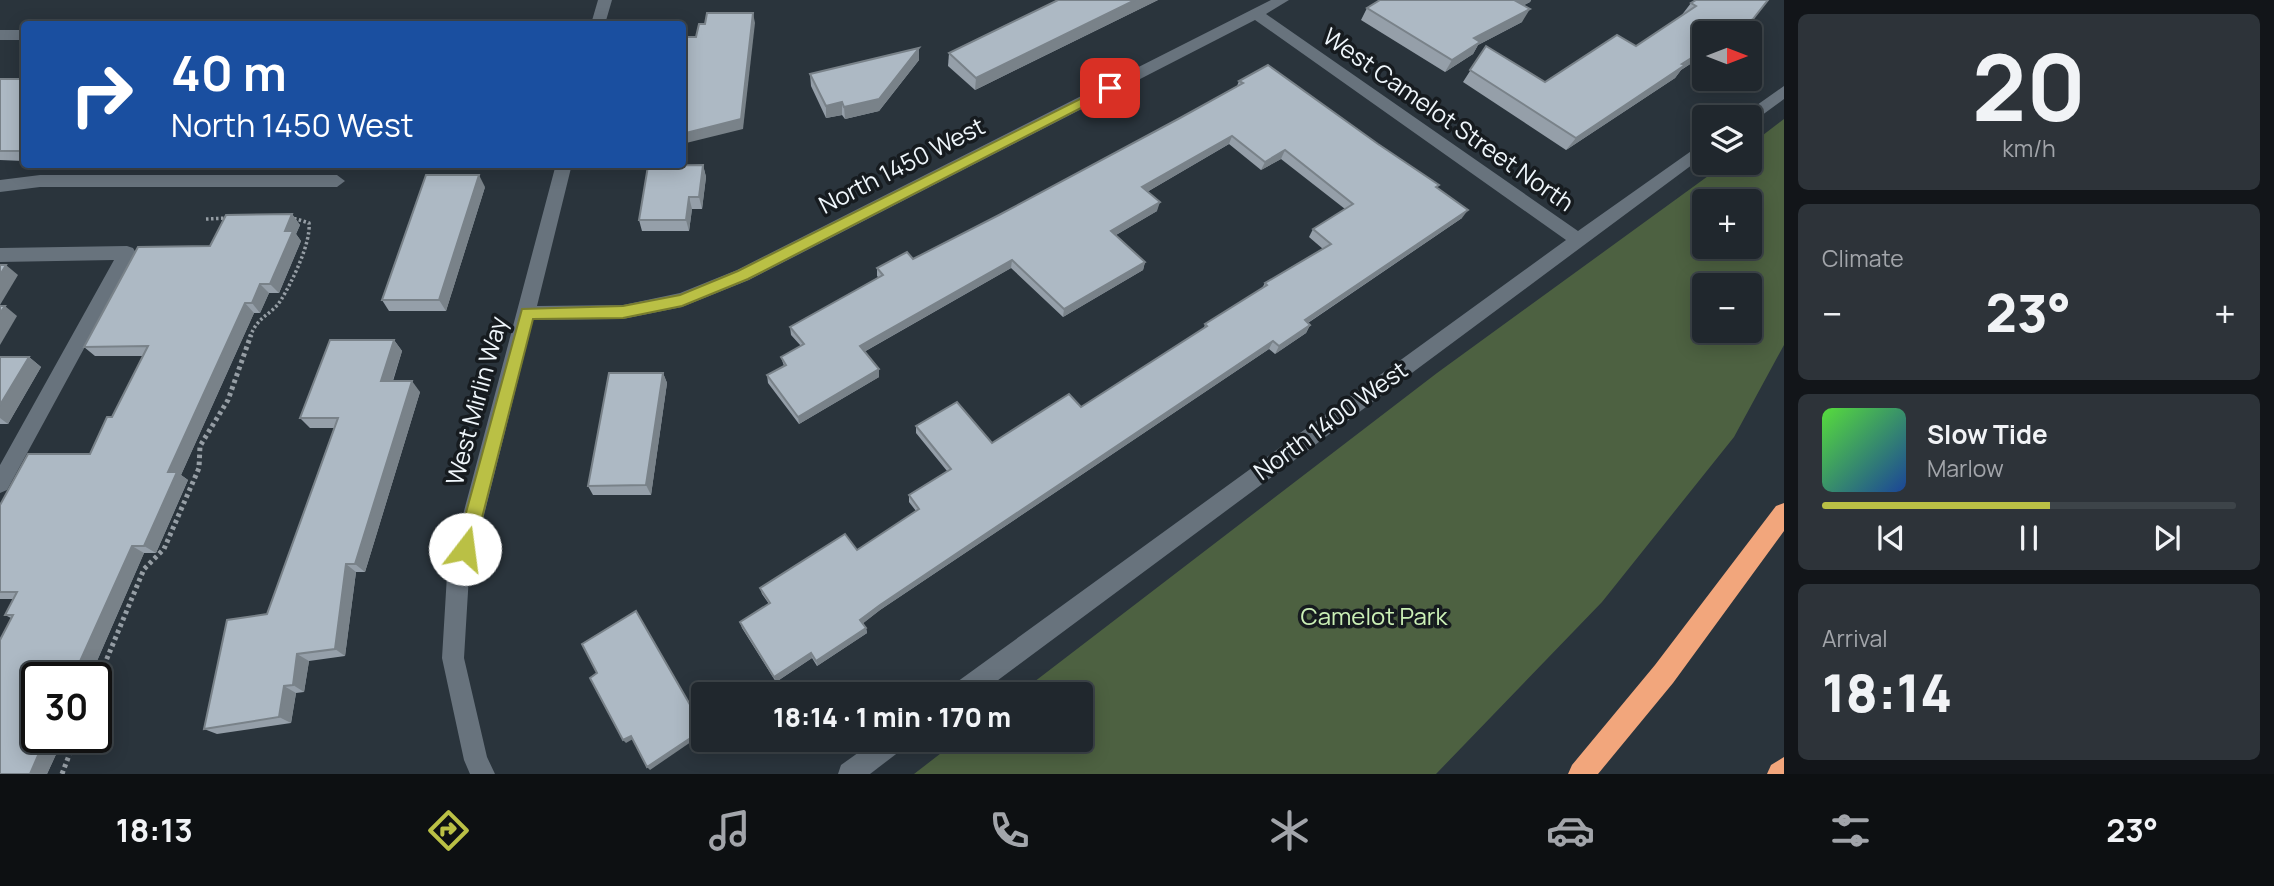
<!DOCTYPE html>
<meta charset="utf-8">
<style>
body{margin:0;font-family:Manrope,sans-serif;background:#2d3339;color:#f1f3f6;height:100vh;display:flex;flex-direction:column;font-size:26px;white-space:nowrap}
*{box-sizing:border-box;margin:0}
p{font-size:23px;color:#a2a5aa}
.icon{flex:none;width:38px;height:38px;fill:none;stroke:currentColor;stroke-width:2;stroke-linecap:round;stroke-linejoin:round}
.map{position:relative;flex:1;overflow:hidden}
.details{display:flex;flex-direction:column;gap:14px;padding:14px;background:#121519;width:490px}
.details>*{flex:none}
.top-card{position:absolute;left:21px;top:21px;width:665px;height:147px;border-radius:7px;box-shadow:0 4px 18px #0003,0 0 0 2px #3d4449;background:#1a4fa0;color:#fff;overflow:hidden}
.needle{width:46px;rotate:90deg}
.fabs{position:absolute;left:1692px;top:21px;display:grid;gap:14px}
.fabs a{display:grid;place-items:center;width:70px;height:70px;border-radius:7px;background:#20272d;box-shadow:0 4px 18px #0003,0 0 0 2px #3d4449;font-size:35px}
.speed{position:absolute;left:21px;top:662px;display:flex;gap:14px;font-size:35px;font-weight:700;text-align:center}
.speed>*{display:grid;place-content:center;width:91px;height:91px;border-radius:50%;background:#20272d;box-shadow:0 4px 18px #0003,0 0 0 2px #3d4449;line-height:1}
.speed .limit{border:4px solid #111;border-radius:10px;background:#fff;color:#111}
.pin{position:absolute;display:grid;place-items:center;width:60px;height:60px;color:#fff;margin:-30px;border-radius:14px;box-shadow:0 4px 10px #0006}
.me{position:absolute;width:77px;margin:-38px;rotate:15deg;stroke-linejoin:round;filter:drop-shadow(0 0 5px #0008)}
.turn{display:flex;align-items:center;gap:24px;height:147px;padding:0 35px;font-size:32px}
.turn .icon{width:91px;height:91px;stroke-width:2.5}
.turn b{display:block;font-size:49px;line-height:60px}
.big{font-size:52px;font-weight:800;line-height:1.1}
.details .card{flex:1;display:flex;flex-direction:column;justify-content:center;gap:10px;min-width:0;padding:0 24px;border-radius:10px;background:#2d3339}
.details .dial{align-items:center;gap:0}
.dial b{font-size:91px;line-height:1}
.song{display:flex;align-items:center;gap:21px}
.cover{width:84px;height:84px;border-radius:10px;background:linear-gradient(135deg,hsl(110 70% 55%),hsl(220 70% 35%))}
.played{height:7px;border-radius:4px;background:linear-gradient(90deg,#bac045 55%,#3d4449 55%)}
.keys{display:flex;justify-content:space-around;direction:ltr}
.heat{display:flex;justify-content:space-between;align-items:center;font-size:38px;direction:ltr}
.trip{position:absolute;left:691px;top:682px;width:402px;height:70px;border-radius:7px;background:#20272d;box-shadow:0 4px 18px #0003,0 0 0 2px #3d4449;font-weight:800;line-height:70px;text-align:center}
.tab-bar{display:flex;height:112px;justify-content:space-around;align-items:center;background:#0d1012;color:#a2a5aa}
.tab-bar .icon{width:49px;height:49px}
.tab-bar .active{color:#bac045}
.tab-bar b{font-size:32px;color:#f1f3f6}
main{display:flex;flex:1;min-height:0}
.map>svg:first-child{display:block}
.green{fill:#4d6141;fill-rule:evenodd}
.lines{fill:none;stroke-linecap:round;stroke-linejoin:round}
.path-far1{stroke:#969ea5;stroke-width:3.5;stroke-dasharray:2.5 2.5;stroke-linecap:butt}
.path{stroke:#969ea5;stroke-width:5;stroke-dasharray:3.5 3.5;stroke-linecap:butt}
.service{fill:#68737d;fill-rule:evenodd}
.minor{fill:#68737d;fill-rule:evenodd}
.motorway{fill:#f2a67c;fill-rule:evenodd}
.wall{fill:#959fa9}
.shaded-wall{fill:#798289}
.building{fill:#adb9c4;stroke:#798289;stroke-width:2}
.route{fill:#bac045;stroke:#797d2d;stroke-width:2}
.labels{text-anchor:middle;stroke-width:7;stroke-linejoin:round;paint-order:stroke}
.street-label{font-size:24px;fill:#eff6fb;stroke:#161b1f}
.park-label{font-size:24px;fill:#cbf0b6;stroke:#161b1f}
</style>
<main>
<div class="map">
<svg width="1784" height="774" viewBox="0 0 1784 774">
<rect width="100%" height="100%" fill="#2a343c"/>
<path class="green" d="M1784 119V345L1734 437 1602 602 1436 774H914L958 740H1082V695H1017L1437 373 1726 163H1750V145ZM1704 201H1750V247H1704ZM1704 285H1750V331H1704Z"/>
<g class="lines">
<g class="path-far1">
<path d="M206 219 228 218"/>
<path d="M250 337C258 315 271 316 281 300 292 282 311 243 309 223L293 218"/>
</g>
<g class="path">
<path d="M96 685 144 569 164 549 199 468 200 446 228 400 251 335"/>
<path d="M62 774 76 737"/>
</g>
<g class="service">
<path d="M40 175H337L345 181 337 187H40L0 192V180Z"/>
<path d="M127 246 133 248 136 253 7 490 0 493V465L114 260 0 262V248Z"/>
</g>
<g class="minor">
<path d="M598 0H612L605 24H591Z"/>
<path d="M1271 0H1289L1266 14 1578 231 1704 142V156L978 695H947L950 687 1566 240 1255 20 749 280 682 307 623 319 533 320 469 575 464 658 487 757 495 774H470L464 760 442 658 447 575 556 164H572L537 306 623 305 680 293 737 270Z"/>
<rect x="0" y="30" width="24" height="10"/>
<path d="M1784 86V99L1754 121 1750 122V117H1740Z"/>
<path d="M876 740H908L904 748 870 774H838L841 765Z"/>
</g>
<g class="motorway">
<path d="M1784 503V531L1673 683 1598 774H1568L1572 765 1655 665 1776 506Z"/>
<path d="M1784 757V774H1767L1771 765Z"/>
</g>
</g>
<g class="wall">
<path d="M1058 0H1158L975 90 948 66 949 53Z"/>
<path d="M1380 0H1531L1530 2 1524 5 1522 22 1478 45 1473 54 1445 72 1361 20 1367 8Z"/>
<path d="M1691 3 1742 31 1704 33V55L1681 70 1675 78 1566 150 1463 82 1486 46 1545 82 1636 46 1681 16Z"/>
<path d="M919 48V60L879 111 845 119 842 115 826 118 811 86 810 74Z"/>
<path d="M0 79H24V161L0 160Z"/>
<path d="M1239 81 1437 188 1462 218 1308 323 1310 325 1306 333 1275 354 1269 349 880 610 863 623 866 628 867 633 817 666 812 658 776 682 742 628 740 622 769 604 762 594 760 588 857 550 916 511 909 502V495L947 471 916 433V426L992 443 1081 407 1204 328 1205 324 1262 288 1265 283 1323 249 1309 237 1313 229 1345 209 1281 159 1261 170 1229 144 1147 192 1157 211 1116 235 1145 262 1143 270 1063 317 1011 268 864 352 879 369V377L799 424 768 383 767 375 784 366 781 357 801 346 791 335 790 327 879 278 877 276V268L913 259 999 215 1180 118 1237 86Z"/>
<path d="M703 165 706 177 702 209H692L689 231H642L639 220Z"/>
<path d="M485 187 446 311H389L382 300Z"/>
<path d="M292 214 300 225 296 234 301 241 279 293H269L260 313H254L181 475 188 480 156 553H144L90 677H37L64 737 47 774H0L11 618 5 615 13 599H0V505L90 454 112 417 143 356H95L84 347 210 246Z"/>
<path d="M394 340 402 351 393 381 420 392 365 572H356L345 656 309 661 304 692 296 693 291 723 217 734 204 729 267 614 334 428H310L300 418Z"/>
<path d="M0 357H29L41 367 8 424H0Z"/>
<path d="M663 373 667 383 651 495H593L588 486Z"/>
</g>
<g class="shaded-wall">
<path d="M1135 0H1158L975 90 976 78Z"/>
<path d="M1518 0H1531L1530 2 1509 13Z"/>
<path d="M1530 9 1522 22 1478 45 1473 54 1445 72 1452 60 1474 38Z"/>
<path d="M753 13 755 23 743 129 682 144V134Z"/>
<path d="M1753 19 1742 31 1739 33H1730Z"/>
<path d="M919 48V60L879 111 845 119 844 107Z"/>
<path d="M1704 50V55L1681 70 1675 78 1566 150 1576 138Z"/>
<path d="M842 102V115L826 118V106Z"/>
<path d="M1232 136 1229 144 1140 196 1142 187Z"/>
<path d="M1285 150 1281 159 1261 170 1265 162Z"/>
<path d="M703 165 706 177 702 209 699 197Z"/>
<path d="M479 175 485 187 446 311 439 300Z"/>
<path d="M689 197 692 209 689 231 686 220Z"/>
<path d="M1160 202 1157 211 1109 239 1111 231Z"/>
<path d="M1468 210 1462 218 1300 328 1305 320Z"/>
<path d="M292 214 300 225 296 234 301 241 279 293 270 284 285 231Z"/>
<path d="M1012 260 1011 268 860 354V346Z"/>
<path d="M1145 262 1143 270 1063 317 1064 309Z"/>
<path d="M6 265 18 275 0 305V275Z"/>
<path d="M260 284 269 293 260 313 252 303Z"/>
<path d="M245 303 254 313 181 475 188 480 156 553 144 546 168 472Z"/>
<path d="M5 306 17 316 0 345V313Z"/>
<path d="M1310 325 1306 333 1275 354 1279 346Z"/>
<path d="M394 340 402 351 389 392 381 381Z"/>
<path d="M1273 341 1269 349 880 610 861 625 860 620 880 605Z"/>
<path d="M29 357 41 367 8 424 0 418V405Z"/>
<path d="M879 369V377L799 424 798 417Z"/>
<path d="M663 373 667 383 651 495 646 485Z"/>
<path d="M412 381 420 392 365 572 355 564Z"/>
<path d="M132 546 144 553 90 677H73Z"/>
<path d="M346 564 356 572 345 656 335 649Z"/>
<path d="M866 628 867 633 817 666 816 661Z"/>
<path d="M811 653 812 658 776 682 774 677Z"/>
<path d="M297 654 309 661 304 692 293 685Z"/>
<path d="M284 686 296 693 291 723 279 717Z"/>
<path d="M704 729V733L650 770 647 767Z"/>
<path d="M631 736 633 739 626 743 623 740Z"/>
<path d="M46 737H64L47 774H30Z"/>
</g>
<g class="building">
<path d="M1058 0H1135L976 78 949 53Z"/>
<path d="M1380 0H1518L1516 1 1530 9 1474 38 1480 42 1452 60 1367 8Z"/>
<path d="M1696 0H1768L1753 19 1730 33H1704V50L1682 64 1685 65 1576 138 1470 70 1486 46 1545 82 1617 35 1636 46 1696 6 1691 3Z"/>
<path d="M707 13H753L741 119 682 134V37H696L699 24H705Z"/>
<path d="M919 48 879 99 844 107 842 102 826 106 810 74Z"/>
<path d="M1268 65 1378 144 1439 185 1436 187 1468 210 1305 320 1310 325 1279 346 1273 341 880 605 860 620 866 628 816 661 811 653 774 677 740 622 770 603 760 588 845 534 857 550 919 509 909 495 951 469 916 426 957 402 992 443 1069 394 1081 407 1207 326 1205 324 1267 285 1265 283 1331 244 1313 229 1353 204 1285 150 1265 162 1232 136 1142 187 1160 202 1111 231 1145 262 1064 309 1012 260 860 346 879 369 798 417 767 375 786 365 781 357 804 344 790 327 883 275 877 268 907 252 913 259 999 215 1180 118 1243 83 1239 81Z"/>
<rect x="0" y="79" width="24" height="72"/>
<path d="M703 165 699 197H689L686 220H639L648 166Z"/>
<path d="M426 175H479L439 300H382Z"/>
<path d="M292 214 285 231H293L270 284H260L252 303H245L168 472H177L144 546H132L73 677H37V737H46L30 774H0V640L13 615H5L17 592H0V505L28 454H90L107 417H112L148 346 84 347 138 247 210 246 226 215Z"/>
<path d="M0 265H6L0 275Z"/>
<path d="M0 306H5L0 313Z"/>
<path d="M330 340H394L381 381H412L355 564H346L335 649 297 654 293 685 284 686 279 717 204 729 227 620 267 614 338 418H300Z"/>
<path d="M0 357H29L0 405Z"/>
<path d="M609 373H663L646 485 588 486Z"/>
<path d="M636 611 704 729 647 767 631 736 623 740 590 678 597 673 582 644Z"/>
</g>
<path class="route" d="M1110 84 1114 85V91L748 279 682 306 623 318 533 319 474 549 471 554 465 557 459 554 456 549 522 309 623 306 680 295 738 271Z"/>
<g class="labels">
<g class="street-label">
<text transform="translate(1448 120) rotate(35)" y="8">West Camelot Street North</text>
<text transform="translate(902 166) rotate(-27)" y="8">North 1450 West</text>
<text transform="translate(477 401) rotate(-75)" y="8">West Mirlin Way</text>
<text transform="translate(1331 421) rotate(-36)" y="8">North 1400 West</text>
</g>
<g class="park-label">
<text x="1374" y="625">Camelot Park</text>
</g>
</g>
</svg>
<div class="fabs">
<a><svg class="needle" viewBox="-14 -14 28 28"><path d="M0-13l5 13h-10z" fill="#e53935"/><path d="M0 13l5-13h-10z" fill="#a2a5aa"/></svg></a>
<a><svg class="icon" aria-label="layers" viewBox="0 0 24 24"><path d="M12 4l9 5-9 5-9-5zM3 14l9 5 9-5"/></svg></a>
<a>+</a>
<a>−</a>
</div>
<div class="speed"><div class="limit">30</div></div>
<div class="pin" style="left:1110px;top:88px;background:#d93025"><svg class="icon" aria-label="arrive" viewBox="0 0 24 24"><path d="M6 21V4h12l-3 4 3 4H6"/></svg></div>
<svg class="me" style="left:465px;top:549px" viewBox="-20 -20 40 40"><circle r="19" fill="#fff"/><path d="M0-13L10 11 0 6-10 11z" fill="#bac045"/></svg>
<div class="trip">18:14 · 1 min · 170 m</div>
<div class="top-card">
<div class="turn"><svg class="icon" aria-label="right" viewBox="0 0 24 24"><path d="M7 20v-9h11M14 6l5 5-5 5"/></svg><div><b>40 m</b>North 1450 West</div></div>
</div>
</div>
<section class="details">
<div class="card dial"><b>20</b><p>km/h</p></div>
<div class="card"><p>Climate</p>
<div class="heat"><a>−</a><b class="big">23°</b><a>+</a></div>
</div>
<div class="card">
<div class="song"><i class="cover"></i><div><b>Slow Tide</b><p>Marlow</p></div></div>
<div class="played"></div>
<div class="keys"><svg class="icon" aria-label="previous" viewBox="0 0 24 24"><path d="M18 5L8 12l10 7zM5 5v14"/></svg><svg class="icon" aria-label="pause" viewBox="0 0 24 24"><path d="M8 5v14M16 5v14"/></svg><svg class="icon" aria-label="next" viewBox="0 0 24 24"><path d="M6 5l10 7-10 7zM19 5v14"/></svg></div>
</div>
<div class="card"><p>Arrival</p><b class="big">18:14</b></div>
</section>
</main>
<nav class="tab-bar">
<b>18:13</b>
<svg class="icon active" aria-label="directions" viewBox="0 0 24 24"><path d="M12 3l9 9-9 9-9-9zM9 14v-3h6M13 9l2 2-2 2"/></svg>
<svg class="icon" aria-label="music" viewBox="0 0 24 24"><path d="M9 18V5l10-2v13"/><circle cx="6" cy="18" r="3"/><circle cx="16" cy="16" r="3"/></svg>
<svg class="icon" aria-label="phone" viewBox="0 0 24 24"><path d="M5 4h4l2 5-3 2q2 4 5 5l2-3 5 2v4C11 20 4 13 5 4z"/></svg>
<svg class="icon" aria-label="climate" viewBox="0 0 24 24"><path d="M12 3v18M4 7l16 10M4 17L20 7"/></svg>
<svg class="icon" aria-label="car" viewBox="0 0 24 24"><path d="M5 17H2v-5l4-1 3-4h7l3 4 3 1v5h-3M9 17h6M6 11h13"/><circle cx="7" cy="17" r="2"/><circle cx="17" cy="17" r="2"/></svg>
<svg class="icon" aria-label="filters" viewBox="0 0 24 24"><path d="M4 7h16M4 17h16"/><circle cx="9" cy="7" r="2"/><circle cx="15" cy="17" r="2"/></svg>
<b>23°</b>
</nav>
